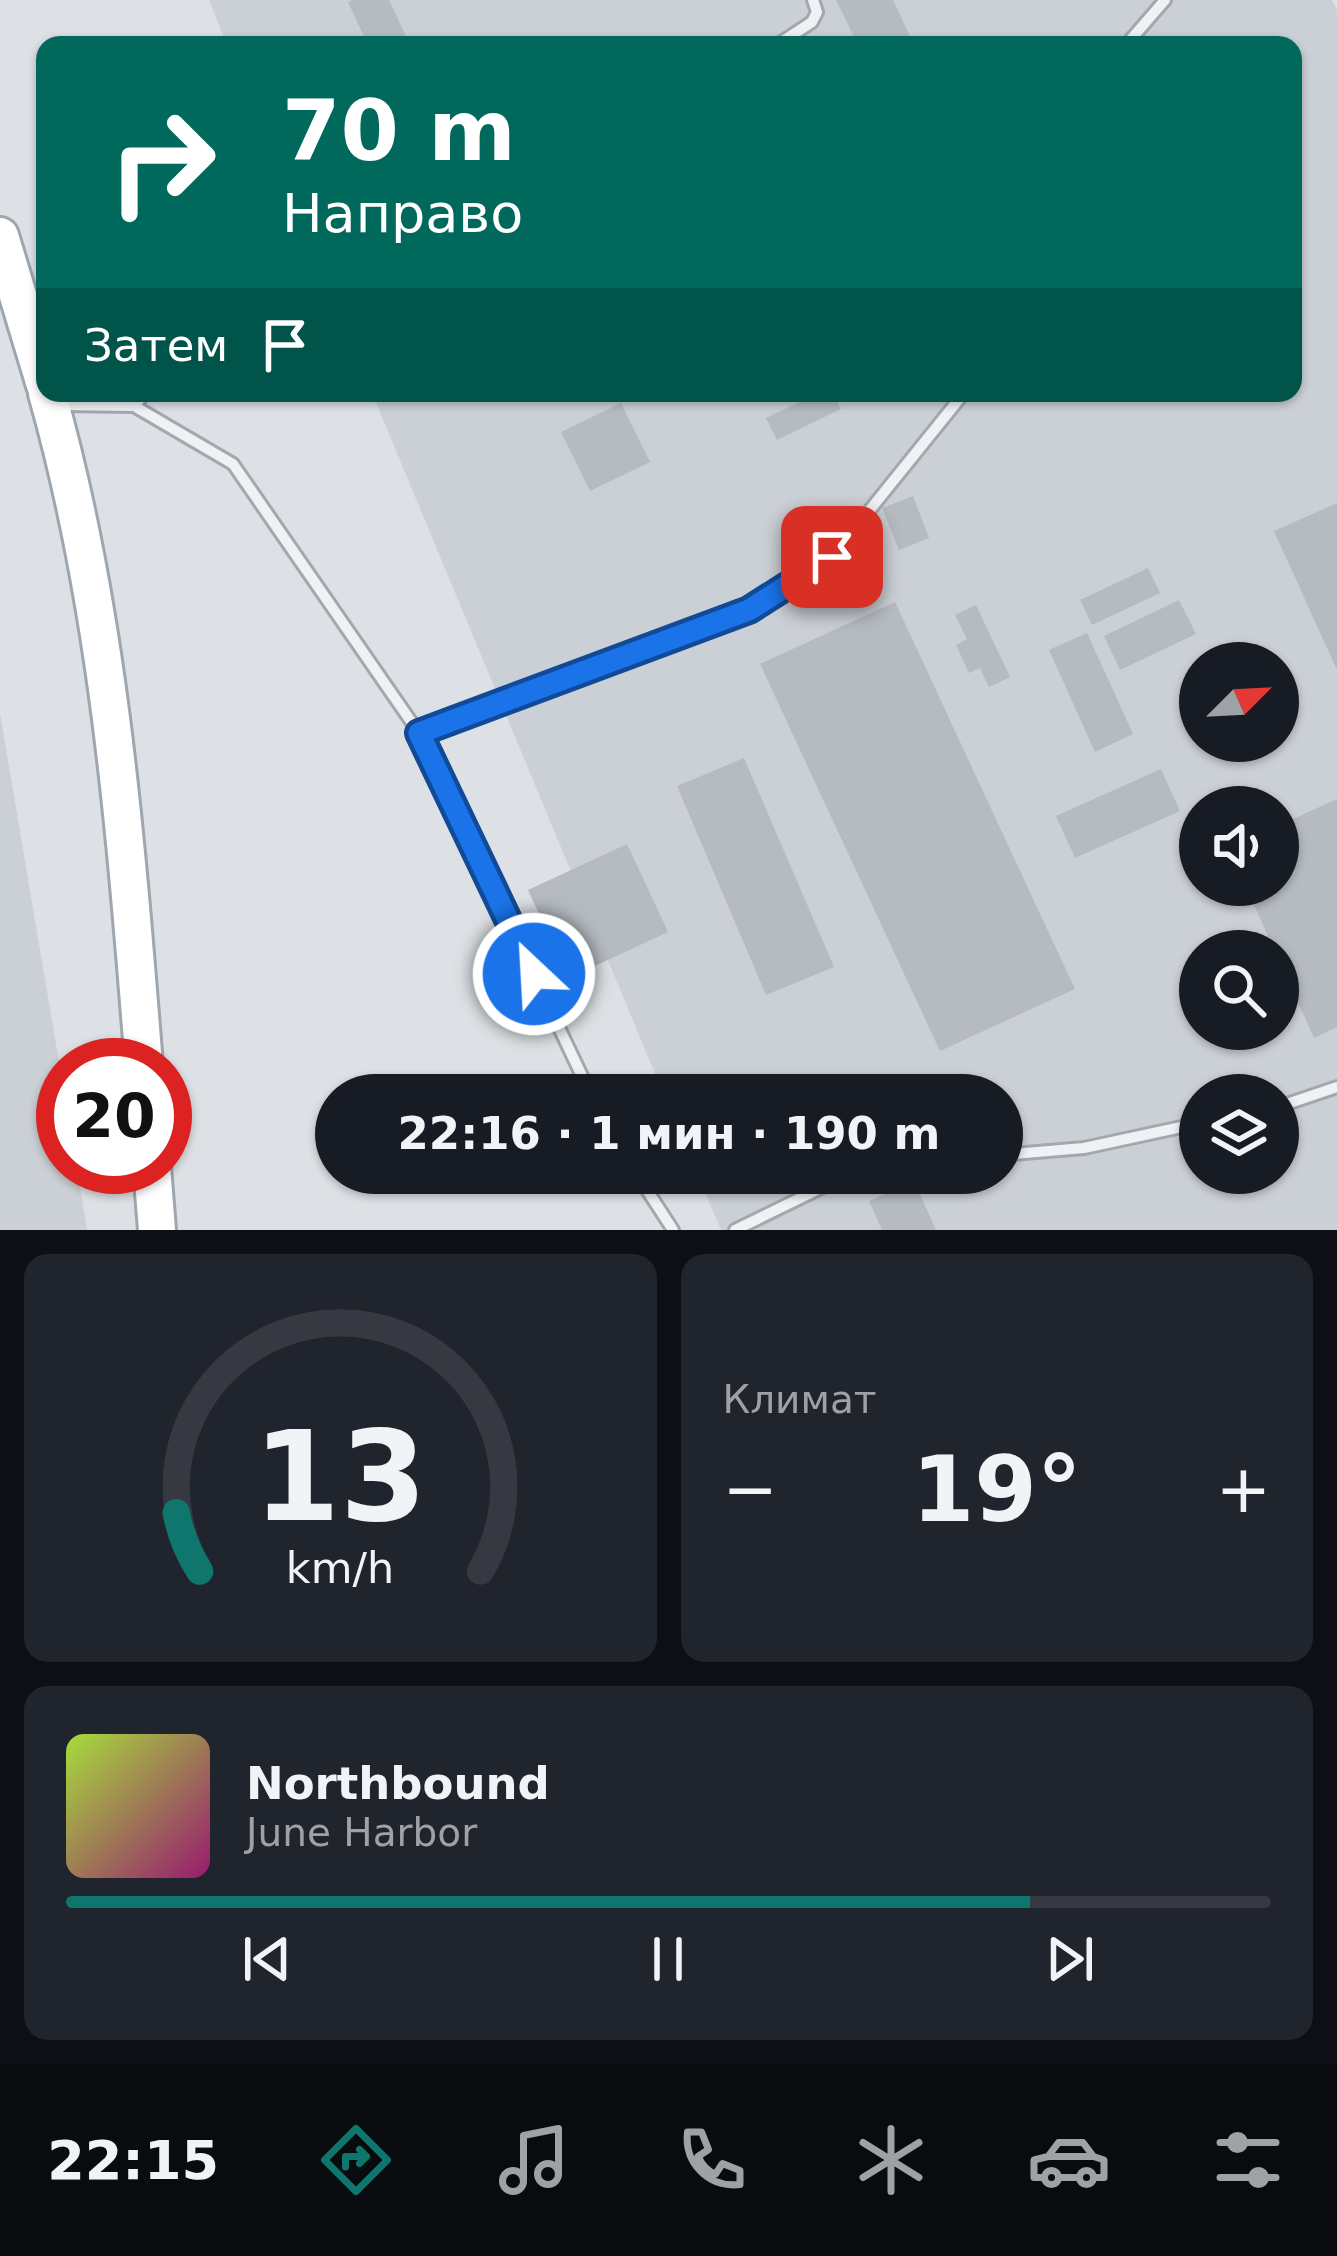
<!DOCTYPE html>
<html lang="ru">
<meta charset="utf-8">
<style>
body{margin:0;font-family:"DejaVu Sans",sans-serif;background:#20242c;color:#f1f3f6;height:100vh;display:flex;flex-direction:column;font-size:45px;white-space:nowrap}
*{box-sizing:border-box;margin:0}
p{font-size:39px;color:#9ea1a6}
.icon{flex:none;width:66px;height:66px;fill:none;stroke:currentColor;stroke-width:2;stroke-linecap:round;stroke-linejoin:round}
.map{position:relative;height:1230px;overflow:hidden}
.details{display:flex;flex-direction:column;gap:24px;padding:24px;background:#0d0f14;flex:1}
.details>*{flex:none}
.banner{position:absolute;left:36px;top:36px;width:1266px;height:366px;border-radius:24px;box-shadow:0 3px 9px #0004;background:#00695c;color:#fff;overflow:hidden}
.needle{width:78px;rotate:66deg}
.controls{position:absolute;left:1179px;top:642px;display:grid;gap:24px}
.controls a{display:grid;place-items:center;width:120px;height:120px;border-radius:50%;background:#171b24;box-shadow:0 3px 9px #0004;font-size:60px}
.speed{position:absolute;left:36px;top:1038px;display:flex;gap:24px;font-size:60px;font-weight:700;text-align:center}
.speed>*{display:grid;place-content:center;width:156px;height:156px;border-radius:50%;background:#171b24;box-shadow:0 3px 9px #0004;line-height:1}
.speed .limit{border:18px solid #d22;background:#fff;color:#111}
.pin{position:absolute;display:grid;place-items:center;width:102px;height:102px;color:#fff;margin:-51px;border-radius:24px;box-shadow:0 6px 18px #0006}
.me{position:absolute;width:132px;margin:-66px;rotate:335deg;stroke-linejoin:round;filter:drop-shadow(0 0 9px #0008)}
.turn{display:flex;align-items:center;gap:42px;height:252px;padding:0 48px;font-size:54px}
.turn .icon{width:156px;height:156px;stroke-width:2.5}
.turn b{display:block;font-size:84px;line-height:102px}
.then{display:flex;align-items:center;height:114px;padding:0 48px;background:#0003;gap:24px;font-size:45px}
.big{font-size:90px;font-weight:700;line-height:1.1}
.details .card{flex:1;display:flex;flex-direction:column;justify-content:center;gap:18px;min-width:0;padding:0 42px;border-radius:24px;background:#20242c}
.details .dial{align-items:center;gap:0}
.dial svg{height:312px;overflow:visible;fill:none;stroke:#363941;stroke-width:7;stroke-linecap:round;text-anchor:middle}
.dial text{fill:#f1f3f6;stroke:none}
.song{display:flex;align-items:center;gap:36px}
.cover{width:144px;height:144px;border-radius:18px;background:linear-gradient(135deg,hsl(80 70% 55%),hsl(320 70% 35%))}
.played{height:12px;border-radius:6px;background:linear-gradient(90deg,#0f766e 80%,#363941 80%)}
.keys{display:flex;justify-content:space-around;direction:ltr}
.heat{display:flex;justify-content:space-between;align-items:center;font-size:66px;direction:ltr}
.details .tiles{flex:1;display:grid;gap:24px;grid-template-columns:1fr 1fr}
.card:last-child{grid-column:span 2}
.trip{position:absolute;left:315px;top:1074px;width:708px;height:120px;border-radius:60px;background:#171b24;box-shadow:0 3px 9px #0004;font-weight:700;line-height:120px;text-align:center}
.menu{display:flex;height:192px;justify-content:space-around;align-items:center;background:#090b0e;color:#9ea1a6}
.menu .icon{width:84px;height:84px}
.menu .on{color:#0f766e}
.menu b{font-size:54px;color:#f1f3f6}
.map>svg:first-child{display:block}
.built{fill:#cbd0d6;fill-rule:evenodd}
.building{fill:#b5bbc1}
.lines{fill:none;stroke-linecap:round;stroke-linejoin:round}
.service-casing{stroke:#a3a8ae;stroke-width:16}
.primary-casing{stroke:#9ea6b0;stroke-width:42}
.service{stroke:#eff1f4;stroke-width:10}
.primary{stroke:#fff;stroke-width:36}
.route-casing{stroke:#114b97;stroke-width:30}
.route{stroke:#1a73e8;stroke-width:21}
</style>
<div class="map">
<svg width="1337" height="1230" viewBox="0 0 1337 1230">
<rect width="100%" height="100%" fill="#dde1e5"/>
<g class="built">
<path d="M209 0H1332L1337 10V1230H721L697 1173H1002V1095H664L372 393H1293V45H227ZM1200 663H1278V741H1200ZM1200 807H1278V885H1200ZM1200 951H1278V1029H1200ZM1200 1095H1278V1173H1200Z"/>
<path d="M0 713 63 1086V1167H77L87 1230H0Z"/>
</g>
<g class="building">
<path d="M352 0H389L410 45H368L348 2Z"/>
<path d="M836 0H893L914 45H858Z"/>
<path d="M818 393H833L841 409 777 440 766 418Z"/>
<path d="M621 403 650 462 590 491 561 432Z"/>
<path d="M913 496 929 538 899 550 882 508Z"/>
<path d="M1337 503V670L1274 531Z"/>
<path d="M1148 568 1160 593 1092 625 1080 600Z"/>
<path d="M1179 600 1196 634 1120 670 1104 636Z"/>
<path d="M895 602 1075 989 940 1051 760 664Z"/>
<path d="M976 605 1010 677 989 687 980 668 969 673 956 645 967 639 955 615Z"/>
<path d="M1087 633 1133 734 1095 752 1049 650Z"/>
<path d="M744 758 834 967 766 995 677 786Z"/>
<path d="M1161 769 1180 811 1075 858 1056 816Z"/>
<path d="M1337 799V1027L1314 1038 1245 885H1278V826Z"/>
<path d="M627 844 668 932 569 978 528 890Z"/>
<path d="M914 1181 936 1230H882L869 1201Z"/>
</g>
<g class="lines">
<g class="service-casing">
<g id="service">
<path d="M777 45 812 22 817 12 813 0"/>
<path d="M1126 45 1165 0"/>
<path d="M60 405 134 406 145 393"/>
<path d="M134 406 233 464 419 733 749 610 832 557 964 393"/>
<path d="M419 733 591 1095"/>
<path d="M1278 1107 1337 1087"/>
<path d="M1002 1155 1084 1148 1200 1123"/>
<path d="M636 1173 673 1230"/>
<path d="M735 1230 827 1185 882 1173"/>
</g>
</g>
<g class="primary-casing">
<g id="primary">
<path d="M0 236 45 385"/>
<path d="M47 393C109 611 126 840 144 1065"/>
<path d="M152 1167 157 1230"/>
</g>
</g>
<use href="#service" class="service"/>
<use href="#primary" class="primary"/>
</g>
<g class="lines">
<g class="route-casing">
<path id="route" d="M534 974 419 733 749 610 832 557"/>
</g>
<use href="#route" class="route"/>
</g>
</svg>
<div class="controls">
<a><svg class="needle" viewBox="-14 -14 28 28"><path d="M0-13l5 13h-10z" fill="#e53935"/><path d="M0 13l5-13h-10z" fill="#9ea1a6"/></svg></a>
<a><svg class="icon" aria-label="sound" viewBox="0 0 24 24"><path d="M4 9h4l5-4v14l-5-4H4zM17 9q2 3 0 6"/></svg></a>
<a><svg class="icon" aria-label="search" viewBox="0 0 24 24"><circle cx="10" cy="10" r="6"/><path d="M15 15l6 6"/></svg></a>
<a><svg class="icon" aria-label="layers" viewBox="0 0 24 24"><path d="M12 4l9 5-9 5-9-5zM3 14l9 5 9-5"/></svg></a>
</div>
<div class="speed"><div class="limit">20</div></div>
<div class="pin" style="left:832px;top:557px;background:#d93025"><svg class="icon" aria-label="arrive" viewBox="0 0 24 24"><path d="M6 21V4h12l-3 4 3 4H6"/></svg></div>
<svg class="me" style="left:534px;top:974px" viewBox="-20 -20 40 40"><circle r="17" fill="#1a73e8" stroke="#fff" stroke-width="3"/><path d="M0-11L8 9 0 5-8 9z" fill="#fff"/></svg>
<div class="trip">22:16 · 1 мин · 190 m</div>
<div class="banner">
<div class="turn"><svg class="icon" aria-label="right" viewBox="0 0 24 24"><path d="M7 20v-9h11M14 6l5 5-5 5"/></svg><div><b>70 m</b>Направо</div></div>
<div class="then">Затем<svg class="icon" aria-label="arrive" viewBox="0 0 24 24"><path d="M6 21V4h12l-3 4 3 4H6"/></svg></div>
</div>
</div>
<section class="details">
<div class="tiles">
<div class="card dial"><svg viewBox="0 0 100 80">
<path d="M14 69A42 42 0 1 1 86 69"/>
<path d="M14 69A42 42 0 0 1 8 54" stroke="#0f766e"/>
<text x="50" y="56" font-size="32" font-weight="700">13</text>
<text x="50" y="72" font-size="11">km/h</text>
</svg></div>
<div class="card"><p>Климат</p>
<div class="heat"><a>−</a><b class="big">19°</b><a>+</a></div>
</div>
<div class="card">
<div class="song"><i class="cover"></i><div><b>Northbound</b><p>June Harbor</p></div></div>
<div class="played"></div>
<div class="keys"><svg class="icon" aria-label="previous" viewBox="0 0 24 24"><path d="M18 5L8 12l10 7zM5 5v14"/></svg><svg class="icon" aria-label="pause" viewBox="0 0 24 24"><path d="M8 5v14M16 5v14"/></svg><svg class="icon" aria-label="next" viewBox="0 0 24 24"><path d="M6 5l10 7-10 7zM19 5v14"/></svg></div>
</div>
</div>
</section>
<nav class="menu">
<b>22:15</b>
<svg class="icon on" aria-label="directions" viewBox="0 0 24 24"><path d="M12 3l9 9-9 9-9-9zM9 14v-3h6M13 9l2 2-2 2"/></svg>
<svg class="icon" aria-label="music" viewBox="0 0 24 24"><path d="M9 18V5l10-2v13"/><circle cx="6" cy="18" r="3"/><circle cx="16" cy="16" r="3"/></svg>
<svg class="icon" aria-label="phone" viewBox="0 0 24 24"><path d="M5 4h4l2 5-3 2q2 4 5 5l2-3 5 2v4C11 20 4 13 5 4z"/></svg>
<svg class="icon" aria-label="climate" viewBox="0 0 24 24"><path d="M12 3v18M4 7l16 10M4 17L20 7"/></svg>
<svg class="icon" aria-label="car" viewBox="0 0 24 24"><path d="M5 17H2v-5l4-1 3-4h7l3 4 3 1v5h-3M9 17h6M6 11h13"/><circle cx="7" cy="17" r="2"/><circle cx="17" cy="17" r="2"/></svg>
<svg class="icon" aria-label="filters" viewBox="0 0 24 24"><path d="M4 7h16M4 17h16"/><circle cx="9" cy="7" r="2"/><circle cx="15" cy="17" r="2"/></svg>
</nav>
